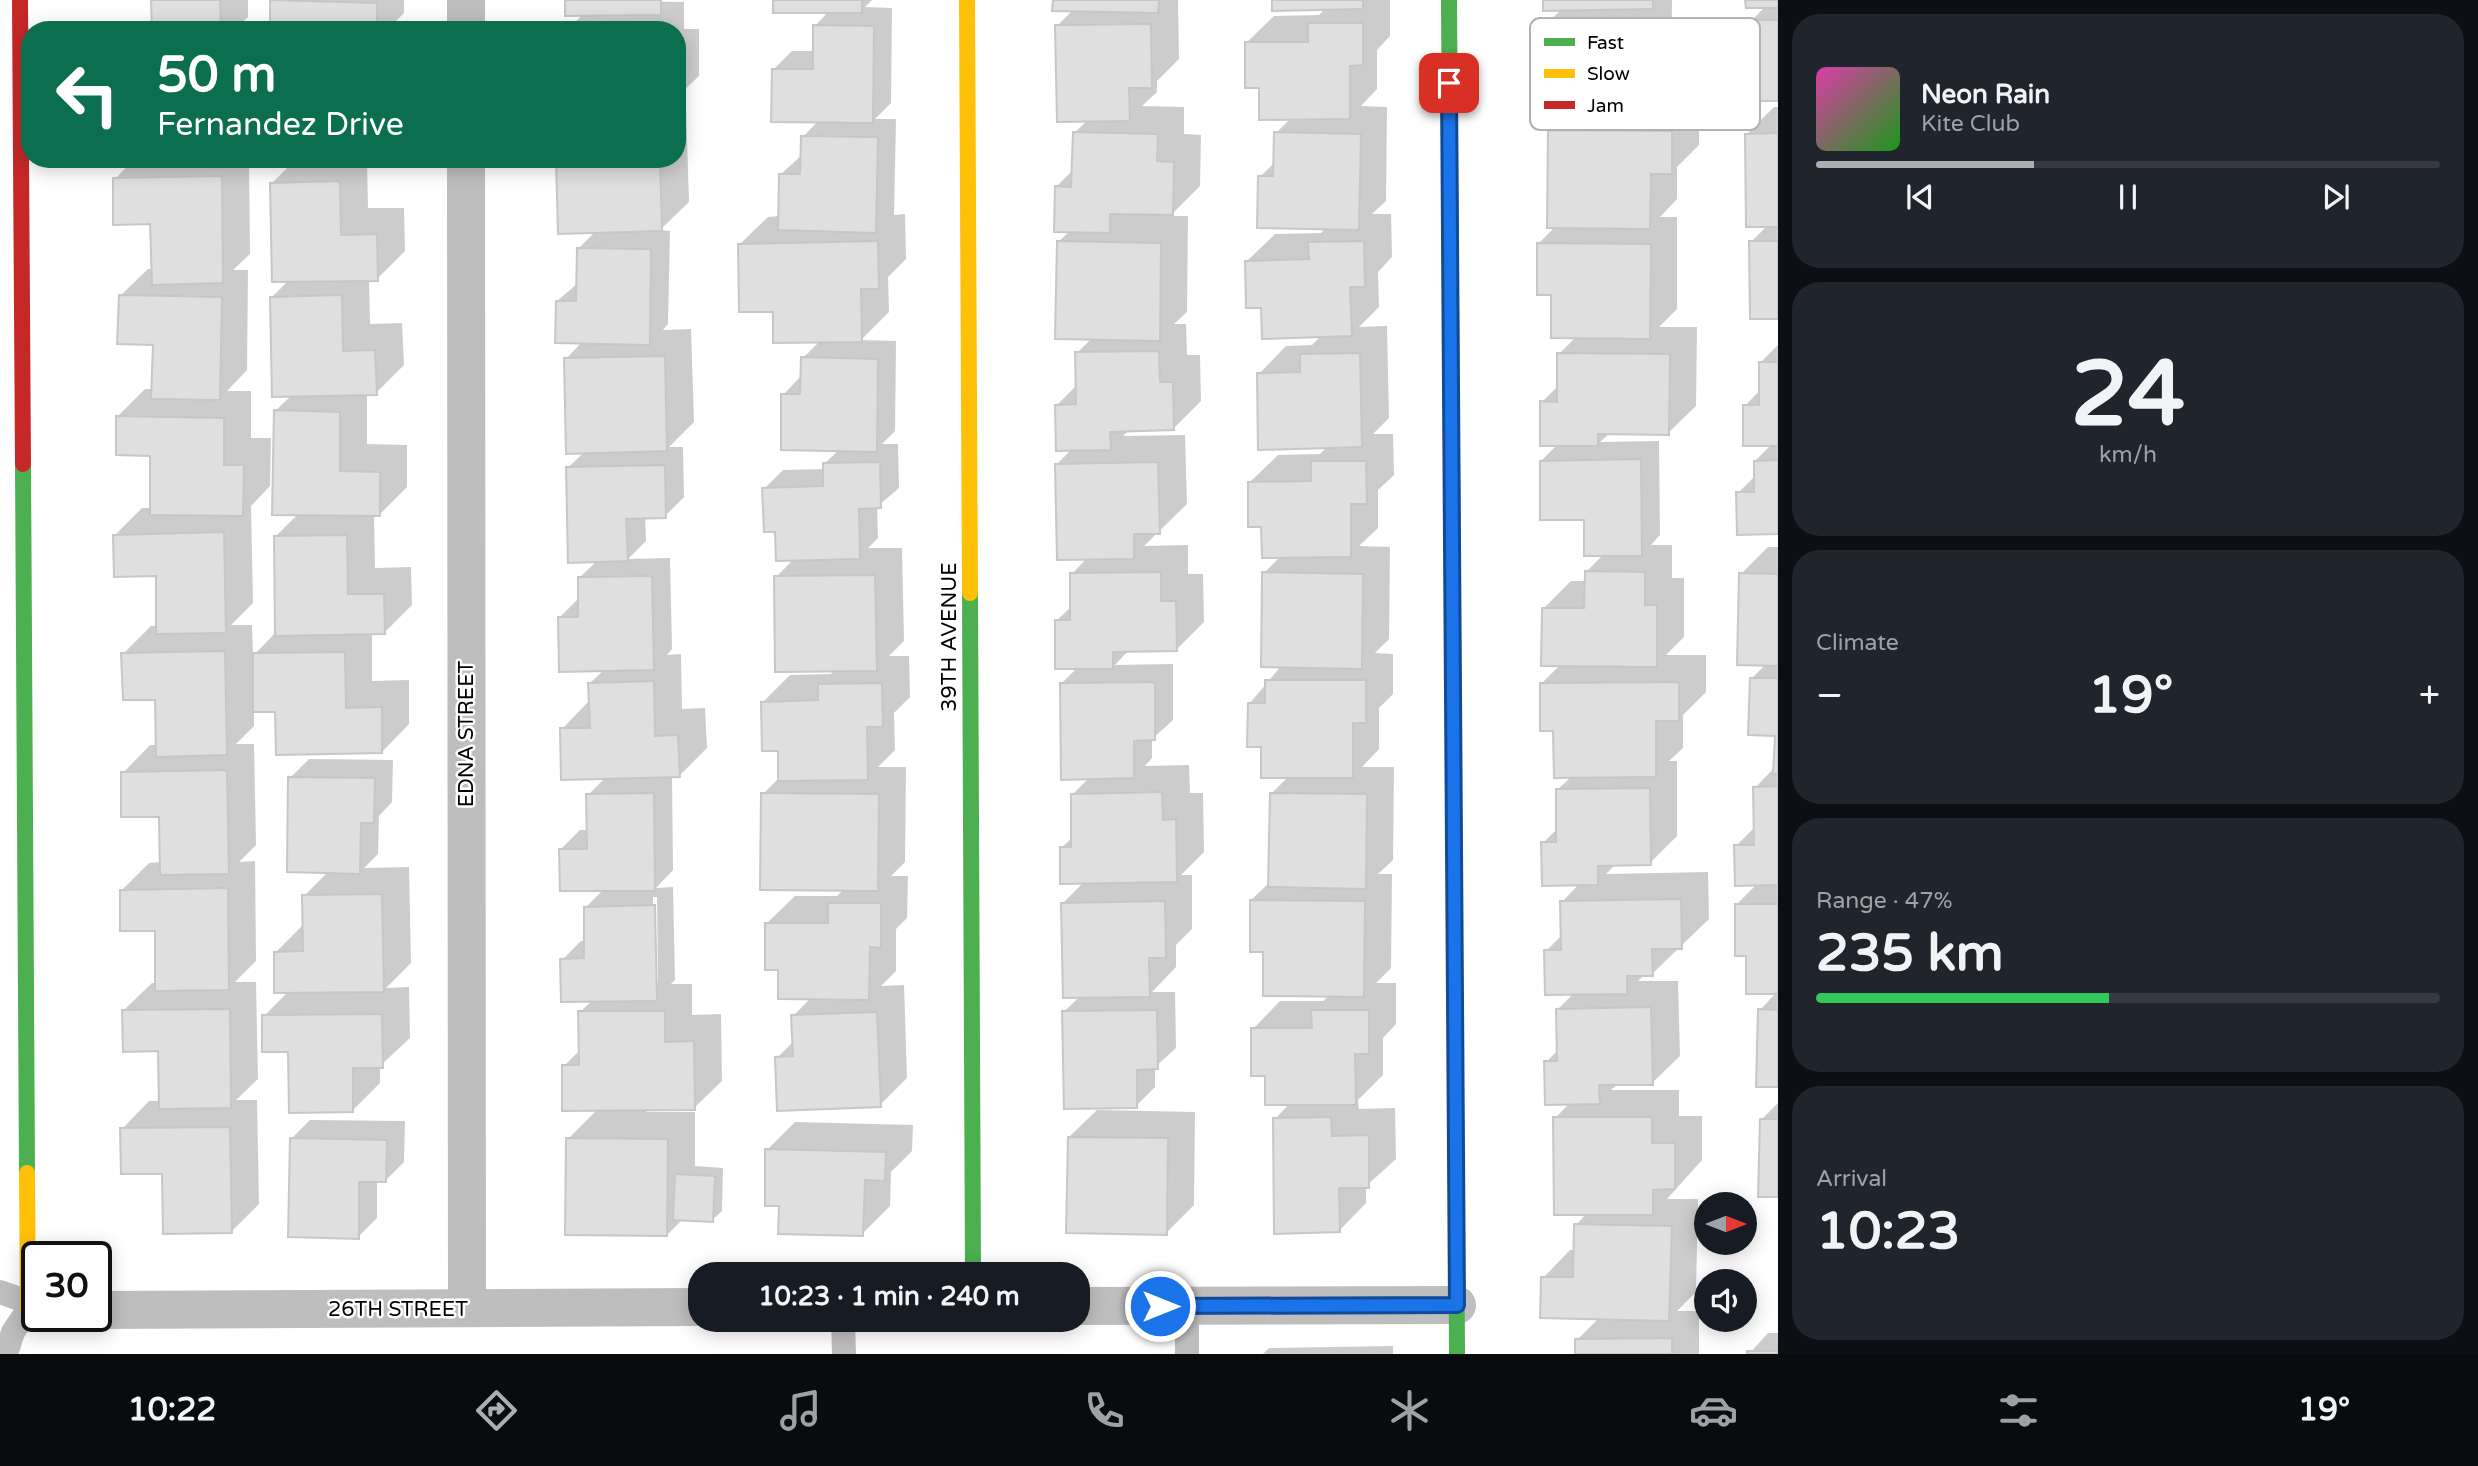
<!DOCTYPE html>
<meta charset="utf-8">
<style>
body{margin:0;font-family:"Varela Round",sans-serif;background:#20242c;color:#f1f3f6;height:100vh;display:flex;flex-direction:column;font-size:26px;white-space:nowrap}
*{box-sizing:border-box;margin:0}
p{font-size:23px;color:#9ea1a6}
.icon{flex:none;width:38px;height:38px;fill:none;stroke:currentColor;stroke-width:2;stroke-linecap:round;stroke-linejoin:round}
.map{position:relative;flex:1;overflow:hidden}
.sheet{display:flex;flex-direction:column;gap:14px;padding:14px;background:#0d0f14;width:700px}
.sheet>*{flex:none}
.banner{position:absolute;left:21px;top:21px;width:665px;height:147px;border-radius:28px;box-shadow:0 4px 18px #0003;background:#0b6e4f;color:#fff;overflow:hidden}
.needle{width:46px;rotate:90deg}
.fabs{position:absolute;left:1694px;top:1192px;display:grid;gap:14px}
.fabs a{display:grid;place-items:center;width:63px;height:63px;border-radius:50%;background:#171b24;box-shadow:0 4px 18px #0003;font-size:35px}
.speed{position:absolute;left:21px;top:1241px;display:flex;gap:14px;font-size:35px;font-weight:700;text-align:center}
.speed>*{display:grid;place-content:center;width:91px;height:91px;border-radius:50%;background:#171b24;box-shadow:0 4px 18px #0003;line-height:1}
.speed .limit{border:4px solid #111;border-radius:10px;background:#fff;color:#111}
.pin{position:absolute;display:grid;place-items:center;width:60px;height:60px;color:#fff;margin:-30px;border-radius:14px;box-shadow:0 4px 10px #0006}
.me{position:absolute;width:77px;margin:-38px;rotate:90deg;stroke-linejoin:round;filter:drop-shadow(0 0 5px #0008)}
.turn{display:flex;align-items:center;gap:24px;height:147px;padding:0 21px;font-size:32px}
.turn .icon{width:91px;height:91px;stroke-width:2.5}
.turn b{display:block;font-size:49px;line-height:60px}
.big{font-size:52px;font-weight:700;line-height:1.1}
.sheet .widget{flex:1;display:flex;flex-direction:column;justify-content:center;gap:10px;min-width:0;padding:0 24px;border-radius:28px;background:#20242c}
.sheet .dial{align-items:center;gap:0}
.dial b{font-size:91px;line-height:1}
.song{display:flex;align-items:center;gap:21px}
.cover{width:84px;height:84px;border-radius:10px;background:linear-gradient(135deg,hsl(320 70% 55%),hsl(120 70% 35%))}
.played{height:7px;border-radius:4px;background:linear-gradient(90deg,#adaeaf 35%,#363941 35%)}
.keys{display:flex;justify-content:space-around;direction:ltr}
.heat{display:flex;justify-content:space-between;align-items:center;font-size:38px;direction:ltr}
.charge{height:10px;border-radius:5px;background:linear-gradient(90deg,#34c759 47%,#363941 0)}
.trip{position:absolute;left:688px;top:1262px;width:402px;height:70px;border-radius:28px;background:#171b24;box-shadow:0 4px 18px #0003;font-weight:700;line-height:70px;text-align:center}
.menu{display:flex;height:112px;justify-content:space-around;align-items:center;background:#090b0e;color:#9ea1a6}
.menu .icon{width:49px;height:49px}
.menu .selected{color:#adaeaf}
.menu b{font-size:32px;color:#f1f3f6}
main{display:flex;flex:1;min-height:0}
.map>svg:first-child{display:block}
.shadow{fill:#0003;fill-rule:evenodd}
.building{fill:#dfdfdf;stroke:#c7c7c7;stroke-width:2}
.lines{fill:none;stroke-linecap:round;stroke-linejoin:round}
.lane{stroke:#bebebe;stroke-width:24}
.street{stroke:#bebebe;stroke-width:38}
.fast{stroke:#4caf50;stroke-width:16}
.slow{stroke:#ffc107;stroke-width:16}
.jam{stroke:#c62828;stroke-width:16}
.route-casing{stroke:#114b97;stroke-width:18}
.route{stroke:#1a73e8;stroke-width:12}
.labels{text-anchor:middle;stroke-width:5;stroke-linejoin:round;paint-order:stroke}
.street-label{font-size:21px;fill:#000;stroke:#fff}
.key{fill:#fff;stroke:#b2b2b2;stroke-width:2}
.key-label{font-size:19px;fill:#000}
</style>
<main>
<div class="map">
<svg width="1778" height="1354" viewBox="0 0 1778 1354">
<rect width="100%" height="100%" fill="#fff"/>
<g class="shadow">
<path d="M153 0H248V17L234 30H153Z"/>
<path d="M271 0H404V13L387 30H272Z"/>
<path d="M567 0 684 2V29H699V76L677 97V30H568L583 14Z"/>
<path d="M775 0H872L865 7 892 8 891 103 875 119H896L894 215 905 214 906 259 888 277 889 312 861 340 896 341 895 431 882 444H898L899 488 877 507 878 538 868 548H902L904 641 889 656H909L910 697 894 713 895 750 878 767H906L905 862 891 876H908L907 918 896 929V971L881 986 904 985 907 1078 880 1105 777 1058 794 1041 793 1016 811 998 779 968 767 923 795 896H837L844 889 763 794 780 777 779 749 763 702 790 675 831 674 835 670 776 577 794 559 777 530 764 489 783 470 824 469V464L839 450 783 395 802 375 803 358 820 341 774 310 740 244 768 217 780 216 781 174 802 155 803 137 818 121 774 69 792 51H815V26L829 11Z"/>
<path d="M1054 0H1178L1179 59 1157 81V92L1142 106 1184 107V134L1201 135 1200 186 1170 216H1188L1187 312 1174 324H1186L1187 355H1200L1201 401 1173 429 1129 430 1123 436 1185 435 1187 504 1144 546 1188 545V574H1203L1204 622 1176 650H1129L1115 665 1173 664V720L1152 739V758L1145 766 1189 765 1190 793H1203L1204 852 1181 875H1192V929L1176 945V967L1152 992H1175L1176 1048 1155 1067V1087L1136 1106 1064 1012 1080 996 1063 903 1084 882 1061 848 1073 837 1072 795 1089 778 1061 684 1078 667 1056 621 1072 606V574L1087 558 1056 465 1072 449 1057 405 1077 385V353L1092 338 1058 242 1070 231 1056 187 1073 170 1074 133 1088 120 1057 26 1074 9Z"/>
<path d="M1274 0H1390V36L1377 50V89L1361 106 1387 107 1386 201 1372 214H1391L1392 257 1378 272 1379 307 1359 327 1387 326 1389 418 1373 434H1393L1394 475 1378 490V528L1359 546 1390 547 1389 639 1375 653 1393 654V694L1379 708V749L1362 767H1394L1393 860 1378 874H1392L1391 968 1376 983H1396V1024L1383 1038V1075L1358 1100 1359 1109 1395 1108 1396 1159 1366 1186V1203L1339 1231 1275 1119 1290 1103 1267 1074 1253 1029 1280 1001H1323L1329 995 1264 951 1251 900 1270 882 1272 793 1289 776 1263 745 1250 703 1281 666 1264 573 1281 556 1263 525 1250 482 1278 455 1320 454 1328 446 1259 374 1286 346 1312 345 1321 336 1263 306 1247 261 1275 234 1321 233 1326 228 1260 177 1275 162 1276 133 1291 118 1261 86 1246 43 1274 16 1319 15 1326 8Z"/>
<path d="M1545 0H1672L1671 85 1652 104H1699V145L1677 167V199L1660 217H1677V309L1659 327H1697L1696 406 1668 433H1610L1600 442 1659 441 1660 535 1651 545H1672V578H1684V637L1666 655H1706V692L1683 715V748L1669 761H1677V836L1650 863 1616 864 1606 874 1708 872 1709 919 1652 974H1645L1638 981H1678L1680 1056 1652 1083 1618 1084 1611 1090H1679V1116H1702V1160L1667 1199H1698L1696 1292 1677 1311H1699V1354H1577V1340L1599 1318 1543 1278 1570 1250H1575L1576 1225 1587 1213 1555 1118 1570 1103 1546 1062 1559 1049 1558 1009 1574 993 1546 951 1562 935V902L1580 883 1543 843 1558 828 1557 790 1571 777 1542 683 1561 664 1544 608 1571 581H1586V572L1604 554 1586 518 1541 461 1558 444 1542 402 1559 385V354L1576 337 1538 244 1556 226 1549 130 1569 111 1546 24 1562 9Z"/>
<path d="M1747 0H1778V100L1752 20 1766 6Z"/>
<path d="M677 107H686L689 202 660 230 670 231 668 324 663 330 691 329 694 422 669 447H683L684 497 665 516H645L646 541 628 559 670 558 672 649 667 655 681 654 682 709 705 708 707 748 679 776H672L673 870 656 888 673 887 675 980 671 984H692V1015L721 1014 722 1081 694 1108H646V1112H695V1166L723 1168 722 1211 712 1220 683 1219 667 1235 568 1139 598 1109 564 1066 581 1049 580 1012 593 1000 562 960 581 941H586V907L604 889 561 849 580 830H588V795L606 777 562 729 589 701 590 683 605 669 560 617 578 599 579 578 597 561 568 468 584 452 566 359 582 342 557 301 578 283 579 248 596 231 558 159H677ZM653 897H657L658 983H654Z"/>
<path d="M1774 107H1778V317L1751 242 1768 225 1747 134Z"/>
<path d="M134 159H249L250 254 233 270H248L247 370 227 391H251V438H271L270 486 251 506 253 603 231 625H252L253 656 277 631 276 536 299 513 275 411 292 395 272 297 289 280 272 183 296 159H367L368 208H404L405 251 377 279H369L370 324 402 323 404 365 376 393H367V444L407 445V487L379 515H374L375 568 411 567 412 605 384 633H372V681L409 680V724L382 752 277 710 254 711V726L236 744H254L256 845 239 862 255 861 256 961 235 982H256L258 1079 236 1100H257L259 1204 232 1231 164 1172 122 1129 149 1101H161L160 1050 124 1010 152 983H157V929L122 890 149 863 161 862V815L123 773 150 745H157V698L123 654 151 626H158L157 574 115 535 142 508H152V454L117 417 145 389H153L154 343 120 296 148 269H153L152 222 115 179Z"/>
<path d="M1778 345V533L1738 493 1756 475 1755 461 1772 444 1745 406 1760 390V363Z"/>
<path d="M1768 547H1778V1085L1760 1010 1777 992 1748 954 1737 904 1758 883 1736 846 1756 826 1755 788 1775 767 1776 734 1752 678 1766 664 1741 574Z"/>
<path d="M309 759 393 760 392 802 379 816 378 854 364 868 409 867 411 963 386 988 409 987 410 1038 380 1066V1083L353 1110 290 1050 264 1016 289 991 276 952 304 924V896L328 872 290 778Z"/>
<path d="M1778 1103V1195L1762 1119Z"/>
<path d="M1097 1110 1195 1112 1194 1205 1166 1233 1069 1137Z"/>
<path d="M310 1120 405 1121 404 1162 385 1181 377 1180V1218L358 1237 291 1139Z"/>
<path d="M795 1122 913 1125 912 1151 891 1172 890 1206 862 1234 781 1204 767 1150Z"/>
<path d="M1768 1333H1778V1354H1749Z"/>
<path d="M1393 1346V1354H1263L1269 1348Z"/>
</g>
<g class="building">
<path d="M151 0H220L221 30H152Z"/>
<path d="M270 0 377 3V30H270Z"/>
<path d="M565 0H661V15L565 16Z"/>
<rect x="773" y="0" width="89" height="13"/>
<path d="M1053 0H1159L1158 13 1052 11Z"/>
<path d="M1272 0H1363V9L1272 11Z"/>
<path d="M1543 0H1653V9L1543 11Z"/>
<path d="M1745 0H1778V8H1746Z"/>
<path d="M1750 20H1778V101H1749Z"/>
<path d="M1308 23H1363V65L1350 66V119L1259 120V88H1245V42H1308Z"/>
<path d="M1151 24 1152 88H1129L1130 121 1057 122 1055 25Z"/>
<path d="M813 25 874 26 873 123 771 122 772 69H813Z"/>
<path d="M567 28 657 29V30H567Z"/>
<path d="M1548 130 1672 131V174H1651L1650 229 1547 228Z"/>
<path d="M1073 132 1158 134 1157 161 1174 162 1173 215 1110 214V233L1054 232 1055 186 1071 187Z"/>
<path d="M1274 132 1361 134 1359 230 1257 228 1258 176H1273Z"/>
<path d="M1778 133V227H1746L1745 134Z"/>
<path d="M801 136 878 137 876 233 778 230 779 174H800Z"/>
<path d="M556 159H660L662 231 558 234Z"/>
<path d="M222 176 223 283 152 285 150 224 113 225V178Z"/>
<path d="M340 181 341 235 377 234 378 281 272 282 270 183Z"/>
<path d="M878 241 879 289H861L862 342 773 343V312H739L738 244Z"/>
<path d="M1057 241 1161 243 1160 341 1055 339Z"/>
<path d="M1364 241 1365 287H1350L1352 336 1262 339 1261 308H1246L1245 261 1309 259 1308 242Z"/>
<path d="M1749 241H1778V319H1750Z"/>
<path d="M1537 243 1651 244 1650 339 1551 338V295H1537Z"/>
<path d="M577 248 651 249 650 345 555 343 556 301H576Z"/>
<path d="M119 295 222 297 220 400 151 399 153 345 117 344Z"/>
<path d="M342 295 343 351 375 350 377 395 272 397 270 297Z"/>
<path d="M1159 351 1160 382H1173L1174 430 1110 432 1111 450 1056 451 1055 405 1076 404 1075 352Z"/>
<path d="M1360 353 1362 447 1258 450 1257 373 1300 372V354Z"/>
<path d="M1557 353 1670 354 1669 435 1598 434V446H1540V401L1557 402Z"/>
<path d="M665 356 667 451 566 454 564 358Z"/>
<path d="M801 357 878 359 877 452 781 450V394H800Z"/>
<path d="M1759 362H1778V446H1743V405H1759Z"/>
<path d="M274 410 340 412V471L380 472V516L272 515Z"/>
<path d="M116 416 224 418V465H244L243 516 150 515V456L116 455Z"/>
<path d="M1641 459 1642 556H1584V520H1540V461Z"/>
<path d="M1778 460V534L1737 535 1736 492H1754V461Z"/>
<path d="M1311 461H1366L1367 504H1351V557L1262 558 1261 527H1248V482L1311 481Z"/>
<path d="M880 462 881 508 859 509 860 559 776 561 775 532H764L762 488 823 486V463Z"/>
<path d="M1158 462 1160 534H1134V559L1057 560 1055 464Z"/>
<path d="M665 465 666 518 626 519 628 561 568 563 566 467Z"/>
<path d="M224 532 226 633 156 634V576L114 577 113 535Z"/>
<path d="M347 535 348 594H384L385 634 275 636 274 536Z"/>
<path d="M1585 571 1645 572V605H1657V667L1541 666 1542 608H1584Z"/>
<path d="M1161 572V601H1176L1177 651 1113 652V669H1055V620H1070V573Z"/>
<path d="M1262 572 1363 574 1362 669 1261 667Z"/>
<path d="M1739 573 1778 574V666L1737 665Z"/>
<path d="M875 575 877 671 775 672 774 576Z"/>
<path d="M652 576 654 670 559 672 558 617H578V577Z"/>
<path d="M225 651 227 755 156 757 155 700H123L121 653Z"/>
<path d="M345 652 346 708 382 707V753L276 755 275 712H253V653Z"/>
<path d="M1750 678H1778V774H1773L1775 736 1748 735Z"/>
<path d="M1265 680H1366V723H1353V778H1261V747H1247L1248 703H1265Z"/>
<path d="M654 681 655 736 678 735 680 777 561 780 560 728H590L588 683Z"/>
<path d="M1155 682V740L1134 741V778L1061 780 1060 683Z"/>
<path d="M1679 682V721H1656V777L1554 778 1553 731H1540V683Z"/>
<path d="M882 683 883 727H867L868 780 778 781V751H762L761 702 818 700V684Z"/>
<path d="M227 770 229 874 160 875 159 817H121V772Z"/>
<path d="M288 777 375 778 374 823H361L360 874 287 872Z"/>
<path d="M1778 786V885L1735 886 1734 845H1754L1753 787Z"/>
<path d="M1650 788 1651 865 1598 866V885L1542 886 1541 842H1556V789Z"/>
<path d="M1162 792 1163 820 1176 819 1177 882 1060 884V847H1071V794Z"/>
<path d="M654 793 655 891H560L559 849H587L586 794Z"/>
<path d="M761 793 879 794 878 891 760 890Z"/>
<path d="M1270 793 1367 794 1366 889 1268 887Z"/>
<path d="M228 888 229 990 155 991V931H120V890Z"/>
<path d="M382 894 384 992 274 993V952L303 951 302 895Z"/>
<path d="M1681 899 1682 949H1652L1653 976H1627V994L1545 995 1544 950H1561L1560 901Z"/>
<path d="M1250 900 1365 901 1364 997 1263 996V952H1250Z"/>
<path d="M1165 901 1166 958H1149L1150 997 1063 998 1061 903Z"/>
<path d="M828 903H881V948L870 947 869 1000 778 999V970H765V923H828Z"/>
<path d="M1735 904H1778V994H1746V956H1735Z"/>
<path d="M655 905 657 1001 561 1002 560 959 584 958V907Z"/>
<path d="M1651 1007 1653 1085H1599L1600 1104 1545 1105 1544 1061H1557L1556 1009Z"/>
<path d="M230 1009 231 1108 159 1109 158 1051 123 1052 122 1010Z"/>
<path d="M1758 1009 1778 1010V1087H1756Z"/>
<path d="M1157 1010 1158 1069 1137 1070V1108L1064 1109 1062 1011Z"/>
<path d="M1311 1010H1369V1054H1355L1356 1105H1265V1076H1251V1028H1312Z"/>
<path d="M578 1011H665V1042L694 1041 695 1110 562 1111V1065H579Z"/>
<path d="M877 1012 881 1107 777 1111 775 1057 793 1056 791 1015Z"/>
<path d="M382 1014 383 1068H353V1112L289 1113 288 1052H262V1015Z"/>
<path d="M1331 1117 1332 1136 1369 1135V1188H1339L1340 1232 1274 1234 1273 1118Z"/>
<path d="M1553 1117H1652V1143H1675V1189L1653 1190V1215H1554Z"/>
<path d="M1760 1119H1778V1197H1758Z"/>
<path d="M230 1127 232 1233 163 1234 162 1174H121L120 1128Z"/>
<path d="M1068 1137 1168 1138 1167 1235 1066 1233Z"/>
<path d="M290 1138 387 1140 386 1182H359V1239L288 1237Z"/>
<path d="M566 1138 668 1139 667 1236 565 1235Z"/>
<path d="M765 1149 886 1152 885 1181 865 1180 863 1236 778 1234 779 1206H765Z"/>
<path d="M675 1174 715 1176 713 1222 673 1220Z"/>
<path d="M1574 1224 1672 1226 1669 1321 1540 1318 1541 1277H1573Z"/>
<path d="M1672 1338V1354H1575V1339Z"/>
<rect x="1747" y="1351" width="31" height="3"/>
</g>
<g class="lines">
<g class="lane">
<path d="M0 1292 28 1302"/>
<path d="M1187 1306V1354"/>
<path d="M843 1320 844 1354"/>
<path d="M6 1354 13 1332 28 1310"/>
</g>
<g class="street">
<path d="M466 0V30"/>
<path d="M466 159 467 1308"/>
<path d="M1078 1306 1457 1305"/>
<path d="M96 1310 700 1307"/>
</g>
<g class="fast">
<path d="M1449 0 1453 609"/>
<path d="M23 464 27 1173"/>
<path d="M970 593 973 1274"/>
<path d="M1456 1161 1457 1354"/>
</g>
<g class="slow">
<path d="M967 0 970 593"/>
<path d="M1453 609 1456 1161"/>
<path d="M27 1173 28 1310H37"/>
</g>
<path class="jam" d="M20 0 23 464"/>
</g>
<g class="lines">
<g class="route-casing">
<path id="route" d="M1160 1306 1457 1305 1449 83"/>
</g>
<use href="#route" class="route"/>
</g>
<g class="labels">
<g class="street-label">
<text transform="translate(949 637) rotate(-90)" y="7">39TH AVENUE</text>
<text transform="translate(466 734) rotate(-90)" y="7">EDNA STREET</text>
<text x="398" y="1316">26TH STREET</text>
</g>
</g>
<rect x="1530" y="18" width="230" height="112" rx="10" class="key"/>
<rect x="1544" y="38" width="31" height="8" fill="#4caf50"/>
<rect x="1544" y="69" width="31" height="9" fill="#ffc107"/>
<rect x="1544" y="101" width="31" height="8" fill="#c62828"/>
<g class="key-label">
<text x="1587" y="49">Fast</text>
<text x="1587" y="80">Slow</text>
<text x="1587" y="112">Jam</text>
</g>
</svg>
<div class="fabs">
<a><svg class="needle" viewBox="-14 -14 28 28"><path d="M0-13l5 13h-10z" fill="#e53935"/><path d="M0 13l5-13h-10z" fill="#9ea1a6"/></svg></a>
<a><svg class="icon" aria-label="sound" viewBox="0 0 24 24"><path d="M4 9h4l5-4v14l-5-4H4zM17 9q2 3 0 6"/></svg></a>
</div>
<div class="speed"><div class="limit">30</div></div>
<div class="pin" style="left:1449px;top:83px;background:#d93025"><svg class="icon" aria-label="arrive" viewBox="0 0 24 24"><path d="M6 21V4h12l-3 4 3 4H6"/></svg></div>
<svg class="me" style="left:1160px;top:1306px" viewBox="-20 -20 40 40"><circle r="17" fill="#1a73e8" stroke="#fff" stroke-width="3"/><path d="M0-11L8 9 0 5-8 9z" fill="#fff"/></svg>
<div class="trip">10:23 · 1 min · 240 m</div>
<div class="banner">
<div class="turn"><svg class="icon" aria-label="left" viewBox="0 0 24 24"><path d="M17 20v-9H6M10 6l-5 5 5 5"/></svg><div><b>50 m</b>Fernandez Drive</div></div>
</div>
</div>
<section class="sheet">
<div class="widget">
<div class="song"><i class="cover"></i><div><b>Neon Rain</b><p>Kite Club</p></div></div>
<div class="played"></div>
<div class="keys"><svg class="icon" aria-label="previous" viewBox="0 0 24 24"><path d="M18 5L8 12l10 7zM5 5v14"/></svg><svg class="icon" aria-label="pause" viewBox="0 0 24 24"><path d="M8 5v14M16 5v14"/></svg><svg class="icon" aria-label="next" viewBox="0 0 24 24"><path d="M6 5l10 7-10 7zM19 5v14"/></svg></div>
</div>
<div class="widget dial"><b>24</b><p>km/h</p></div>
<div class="widget"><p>Climate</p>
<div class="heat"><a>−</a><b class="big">19°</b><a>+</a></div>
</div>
<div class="widget"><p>Range · 47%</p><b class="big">235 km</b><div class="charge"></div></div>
<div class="widget"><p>Arrival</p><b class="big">10:23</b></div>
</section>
</main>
<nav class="menu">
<b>10:22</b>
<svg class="icon selected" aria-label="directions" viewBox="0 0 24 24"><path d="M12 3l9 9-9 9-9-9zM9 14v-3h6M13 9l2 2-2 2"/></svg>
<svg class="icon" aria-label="music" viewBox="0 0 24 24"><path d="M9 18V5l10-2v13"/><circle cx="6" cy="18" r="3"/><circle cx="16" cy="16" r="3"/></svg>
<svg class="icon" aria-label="phone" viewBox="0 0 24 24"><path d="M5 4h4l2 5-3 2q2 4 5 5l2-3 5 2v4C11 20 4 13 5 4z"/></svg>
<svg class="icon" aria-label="climate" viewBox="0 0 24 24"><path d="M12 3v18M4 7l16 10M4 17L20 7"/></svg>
<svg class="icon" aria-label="car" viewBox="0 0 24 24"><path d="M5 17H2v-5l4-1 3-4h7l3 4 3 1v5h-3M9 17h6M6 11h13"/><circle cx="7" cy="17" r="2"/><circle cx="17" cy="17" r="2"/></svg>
<svg class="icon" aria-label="filters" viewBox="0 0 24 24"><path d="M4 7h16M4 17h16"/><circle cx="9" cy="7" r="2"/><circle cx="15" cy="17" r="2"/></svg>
<b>19°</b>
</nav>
